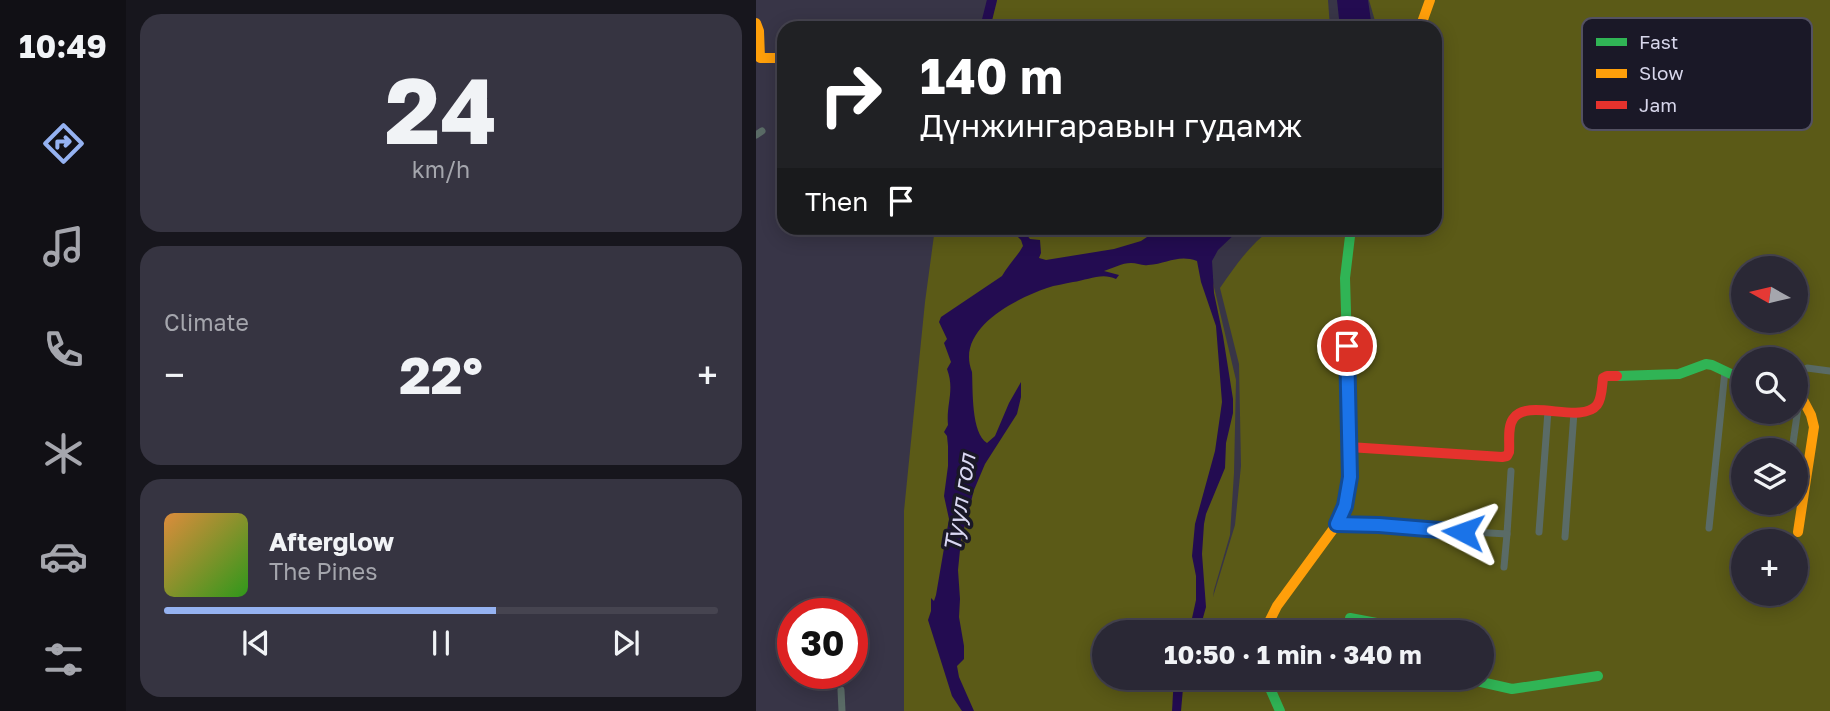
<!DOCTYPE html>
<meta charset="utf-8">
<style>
body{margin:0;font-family:"Golos Text",sans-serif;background:#363441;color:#f1f3f6;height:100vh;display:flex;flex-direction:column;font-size:26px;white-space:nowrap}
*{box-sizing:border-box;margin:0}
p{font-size:23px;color:#a5a6ad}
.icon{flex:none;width:38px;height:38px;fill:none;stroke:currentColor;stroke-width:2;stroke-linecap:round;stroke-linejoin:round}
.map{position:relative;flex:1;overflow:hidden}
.side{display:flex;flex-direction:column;gap:14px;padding:14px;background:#17161d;width:630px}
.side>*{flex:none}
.top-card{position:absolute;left:21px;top:21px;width:665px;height:214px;border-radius:21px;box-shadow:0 4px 18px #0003,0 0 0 2px #464450;background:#202124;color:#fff;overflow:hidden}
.needle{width:46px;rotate:278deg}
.buttons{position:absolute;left:975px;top:256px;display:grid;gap:14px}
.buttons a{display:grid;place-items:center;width:77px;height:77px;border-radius:50%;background:#2a2835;box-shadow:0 4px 18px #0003,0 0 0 2px #464450;font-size:35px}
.speed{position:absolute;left:21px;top:598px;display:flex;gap:14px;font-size:35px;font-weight:700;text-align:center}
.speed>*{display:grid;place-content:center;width:91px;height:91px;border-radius:50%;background:#2a2835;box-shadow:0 4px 18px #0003,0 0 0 2px #464450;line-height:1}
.speed .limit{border:10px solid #d22;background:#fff;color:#111}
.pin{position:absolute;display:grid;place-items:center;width:60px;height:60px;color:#fff;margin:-30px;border:4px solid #fff;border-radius:50%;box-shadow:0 2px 7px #0007}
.me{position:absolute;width:77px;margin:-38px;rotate:274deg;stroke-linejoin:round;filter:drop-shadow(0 0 5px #0008)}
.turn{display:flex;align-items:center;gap:24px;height:147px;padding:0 28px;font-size:32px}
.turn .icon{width:91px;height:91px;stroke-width:2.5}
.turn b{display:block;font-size:49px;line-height:60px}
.then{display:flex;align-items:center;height:66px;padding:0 28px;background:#0003;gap:14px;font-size:26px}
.big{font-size:52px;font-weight:700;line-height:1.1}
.side .card{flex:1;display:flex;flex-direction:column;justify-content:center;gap:10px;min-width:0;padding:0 24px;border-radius:21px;background:#363441}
.side .dial{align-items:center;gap:0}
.dial b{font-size:91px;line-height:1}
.song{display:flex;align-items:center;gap:21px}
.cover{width:84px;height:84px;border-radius:10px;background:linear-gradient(135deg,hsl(30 70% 55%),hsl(110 70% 35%))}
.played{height:7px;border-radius:4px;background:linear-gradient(90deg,#95b2f1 60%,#464450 60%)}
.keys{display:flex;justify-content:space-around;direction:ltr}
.heat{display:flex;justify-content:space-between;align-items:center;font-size:38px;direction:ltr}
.trip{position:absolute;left:336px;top:620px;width:402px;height:70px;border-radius:35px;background:#2a2835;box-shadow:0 4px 18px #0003,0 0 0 2px #464450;font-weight:700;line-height:70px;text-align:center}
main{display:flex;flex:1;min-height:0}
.menu{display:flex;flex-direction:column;width:126px;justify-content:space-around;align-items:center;background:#111015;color:#a5a6ad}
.menu .icon{width:49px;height:49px}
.menu .selected{color:#95b2f1}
.menu b{font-size:32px;color:#f1f3f6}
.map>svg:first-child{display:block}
.green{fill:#5b5a17;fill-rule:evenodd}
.water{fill:#230c51}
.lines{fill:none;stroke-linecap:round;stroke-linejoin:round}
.river{stroke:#230c51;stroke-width:10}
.street{stroke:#5a6b66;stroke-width:7}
.fast{stroke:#30b455;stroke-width:10}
.slow{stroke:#ff9f0a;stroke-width:10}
.jam{stroke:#e5322d;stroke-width:10}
.route-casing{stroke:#114b97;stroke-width:18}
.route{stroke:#1a73e8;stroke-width:12}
.labels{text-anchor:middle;stroke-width:7;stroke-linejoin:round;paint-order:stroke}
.water-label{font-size:24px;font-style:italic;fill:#d9d7f1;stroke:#1a1827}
.key{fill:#1a1827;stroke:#535162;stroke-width:2}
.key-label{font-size:19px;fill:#d7d6eb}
</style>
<main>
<nav class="menu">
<b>10:49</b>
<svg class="icon selected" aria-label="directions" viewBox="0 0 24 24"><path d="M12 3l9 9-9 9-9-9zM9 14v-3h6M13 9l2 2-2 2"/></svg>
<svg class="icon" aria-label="music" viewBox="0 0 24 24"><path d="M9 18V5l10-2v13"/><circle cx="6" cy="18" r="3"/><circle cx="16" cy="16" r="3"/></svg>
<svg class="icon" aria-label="phone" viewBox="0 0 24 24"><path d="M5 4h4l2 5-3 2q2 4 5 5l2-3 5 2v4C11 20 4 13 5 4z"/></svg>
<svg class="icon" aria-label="climate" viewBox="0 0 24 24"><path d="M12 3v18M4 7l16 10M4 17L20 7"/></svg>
<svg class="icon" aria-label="car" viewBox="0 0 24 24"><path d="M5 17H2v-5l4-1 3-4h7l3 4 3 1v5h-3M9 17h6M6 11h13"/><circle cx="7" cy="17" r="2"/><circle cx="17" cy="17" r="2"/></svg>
<svg class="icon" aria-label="filters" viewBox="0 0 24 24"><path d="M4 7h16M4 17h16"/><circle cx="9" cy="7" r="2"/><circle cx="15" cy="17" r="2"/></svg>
</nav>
<section class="side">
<div class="card dial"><b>24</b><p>km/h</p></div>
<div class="card"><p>Climate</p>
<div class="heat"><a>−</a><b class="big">22°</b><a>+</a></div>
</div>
<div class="card">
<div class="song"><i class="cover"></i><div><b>Afterglow</b><p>The Pines</p></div></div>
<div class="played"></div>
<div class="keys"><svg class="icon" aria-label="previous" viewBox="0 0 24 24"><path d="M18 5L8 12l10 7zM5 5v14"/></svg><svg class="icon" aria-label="pause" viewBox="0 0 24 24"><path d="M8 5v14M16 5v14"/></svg><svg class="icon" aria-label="next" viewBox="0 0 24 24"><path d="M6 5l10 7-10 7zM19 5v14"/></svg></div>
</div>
</section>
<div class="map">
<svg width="1074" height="711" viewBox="0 0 1074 711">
<rect width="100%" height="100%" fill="#383547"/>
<g class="green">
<path d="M236 0H572L574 28H227Z"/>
<path d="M613 0H1074V711H148V511L169 302 179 228H444L480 380 478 473 474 535 458 590 457 597 479 525 485 466 483 364 464 288C480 265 494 244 517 228H679V28H621ZM987 268H1040V320H987ZM987 359H1040V411H987ZM987 450H1040V502H987ZM987 541H1040V593H987ZM348 632H726V677H348Z"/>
</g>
<g class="water">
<path d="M581 0H612L616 28H584Z"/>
<path d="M253 228H265L274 239 284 240 285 253 283 258 290 260 358 249 385 241 397 233 409 232 417 228H485L462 250 456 261 458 293 467 336 477 399V413L470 443 469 468 450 514 448 524 446 554 450 607 443 632H433L440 600V576L436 556 439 524 459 451 466 402 460 326 445 282 441 261C422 254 411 264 392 265 386 266 381 263 375 263 366 263 357 268 348 271L363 275 360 279C346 272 332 280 317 282 309 284 299 285 291 288 259 299 199 329 216 372 217 390 215 433 231 443L239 436 253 403 265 382V397L261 414 229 464 218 490 205 540 202 570 204 599 203 617 208 646V659L201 666 203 677 218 711H206L196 696 172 620 175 611V598L178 601 180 595 193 519 188 496 192 466V446L191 436 188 432 192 425C190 404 199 390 191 369L195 362 188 343 191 339 183 322 185 317 246 276C252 265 261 257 267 246L265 240Z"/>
<path d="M418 677H428L425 711H416Z"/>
</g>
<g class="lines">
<path class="river" d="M229 28 236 0"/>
<g class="street">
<path d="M0 135 6 131"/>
<path d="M1040 374 1051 368 1074 371"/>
<path d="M1036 450 1044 394 1040 383"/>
<path d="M581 524 751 534 755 471"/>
<path d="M953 528 969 371"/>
<path d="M783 532 792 411"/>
<path d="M809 537 818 412"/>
<path d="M748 567 751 534"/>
<path d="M85 690 86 711"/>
</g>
<g class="fast">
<path d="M861 376 923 374 950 364 956 365 975 374 987 375"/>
<path d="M592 378 589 278 595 228"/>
<path d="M594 618 668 632"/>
<path d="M509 677 524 711"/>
<path d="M724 677 725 682 756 689 842 676"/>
</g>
<g class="slow">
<path d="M0 23 3 31 4 58H28"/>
<path d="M664 28 674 0"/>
<path d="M1042 532 1058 427 1055 415 1044 394"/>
<path d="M508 632 521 606 581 524 588 506 594 477 592 378"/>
</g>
<path class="jam" d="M593 447 746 457 751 456 753 452C754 442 751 428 757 419 771 397 825 425 841 405 846 399 846 386 847 378L851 376H861"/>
</g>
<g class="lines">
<g class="route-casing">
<path id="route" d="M591 346 594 477 589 506 581 524 623 525 707 532"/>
</g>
<use href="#route" class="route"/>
</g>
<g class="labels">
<g class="water-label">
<text transform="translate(204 503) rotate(-81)" y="8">Туул гол</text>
</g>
</g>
<rect x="826" y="18" width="230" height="112" rx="10" class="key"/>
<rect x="840" y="38" width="31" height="8" fill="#30b455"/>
<rect x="840" y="69" width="31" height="9" fill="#ff9f0a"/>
<rect x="840" y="101" width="31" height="8" fill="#e5322d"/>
<g class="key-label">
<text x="883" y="49">Fast</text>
<text x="883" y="80">Slow</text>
<text x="883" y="112">Jam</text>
</g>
</svg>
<div class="buttons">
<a><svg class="needle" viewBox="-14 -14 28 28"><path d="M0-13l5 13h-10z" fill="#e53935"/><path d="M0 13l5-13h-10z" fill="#a5a6ad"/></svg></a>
<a><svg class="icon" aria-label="search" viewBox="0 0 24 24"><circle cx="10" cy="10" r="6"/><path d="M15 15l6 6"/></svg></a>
<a><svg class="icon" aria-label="layers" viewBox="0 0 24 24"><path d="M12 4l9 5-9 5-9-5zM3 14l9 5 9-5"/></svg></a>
<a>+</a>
</div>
<div class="speed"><div class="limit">30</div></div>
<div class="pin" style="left:591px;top:346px;background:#d93025"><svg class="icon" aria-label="arrive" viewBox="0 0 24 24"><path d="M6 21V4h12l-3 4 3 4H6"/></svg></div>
<svg class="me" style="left:707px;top:532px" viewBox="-20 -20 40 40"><path d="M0-17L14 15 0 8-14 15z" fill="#1a73e8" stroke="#fff" stroke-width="4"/></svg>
<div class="trip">10:50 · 1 min · 340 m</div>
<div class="top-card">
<div class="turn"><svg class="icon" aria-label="right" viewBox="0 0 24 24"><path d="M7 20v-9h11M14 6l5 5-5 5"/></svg><div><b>140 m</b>Дүнжингаравын гудамж</div></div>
<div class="then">Then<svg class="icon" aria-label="arrive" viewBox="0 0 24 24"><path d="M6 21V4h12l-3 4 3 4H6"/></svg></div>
</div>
</div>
</main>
